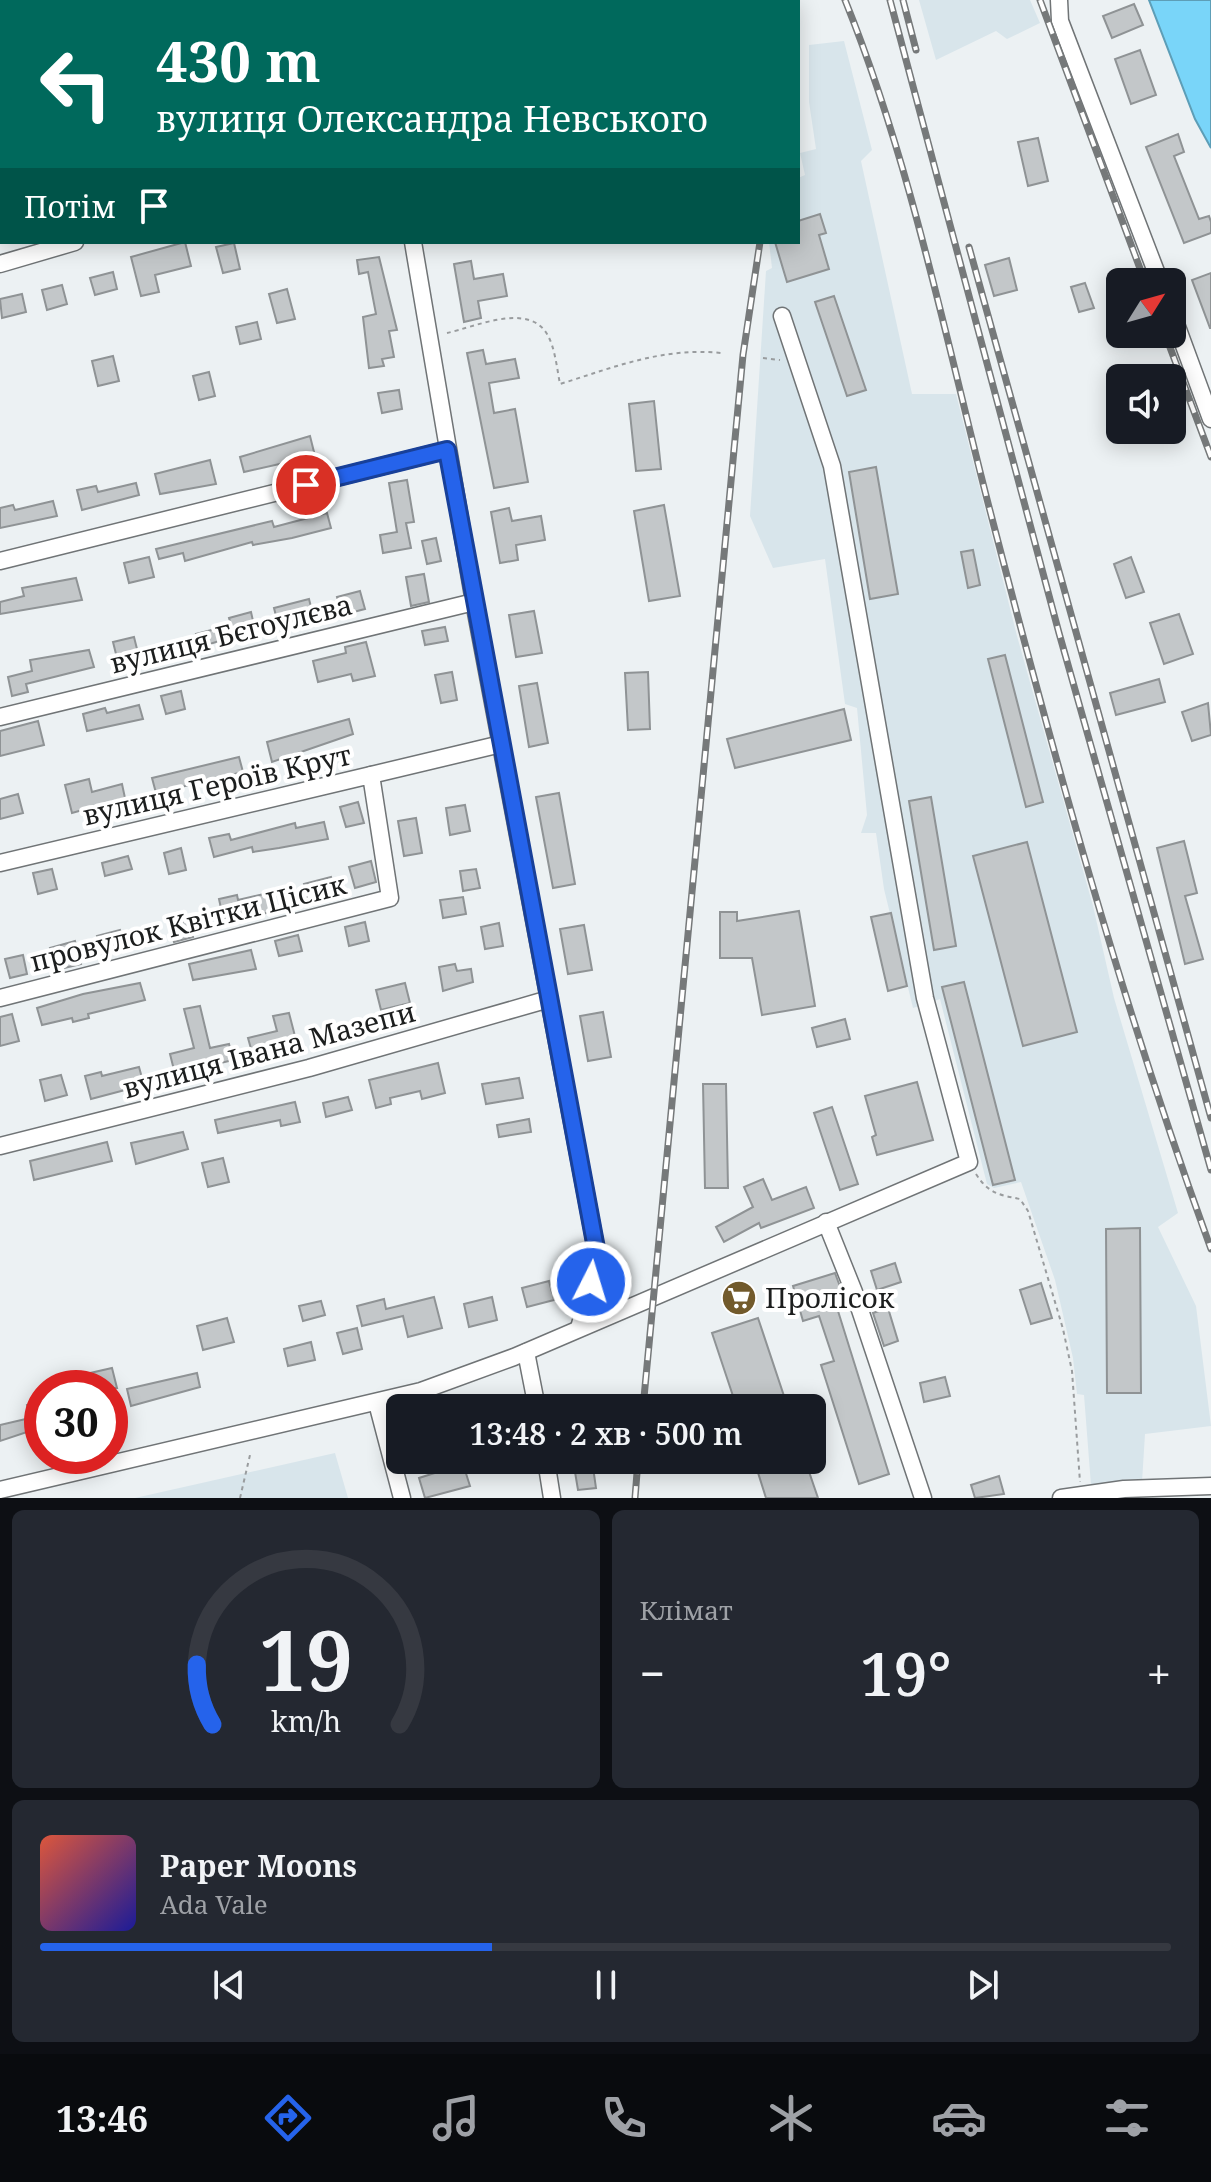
<!DOCTYPE html>
<html lang="uk">
<meta charset="utf-8">
<style>
body{margin:0;font-family:"Noto Serif",serif;background:#242831;color:#f1f3f6;height:100vh;display:flex;flex-direction:column;font-size:30px;white-space:nowrap}
*{box-sizing:border-box;margin:0}
p{font-size:26px;color:#9ea1a6}
.icon{flex:none;width:44px;height:44px;fill:none;stroke:currentColor;stroke-width:2;stroke-linecap:round;stroke-linejoin:round}
.map{position:relative;height:1498px;overflow:hidden}
.side{display:flex;flex-direction:column;gap:12px;padding:12px;background:#0d0f14;flex:1}
.side>*{flex:none}
.hud{position:absolute;left:0px;top:0px;width:800px;height:244px;box-shadow:0 4px 20px #0003;background:#00695c;color:#fff;overflow:hidden}
.needle{width:52px;rotate:53deg}
.fabs{position:absolute;left:1106px;top:268px;display:grid;gap:16px}
.fabs a{display:grid;place-items:center;width:80px;height:80px;border-radius:12px;background:#171b24;box-shadow:0 4px 20px #0003;font-size:40px}
.speed{position:absolute;left:24px;top:1370px;display:flex;gap:16px;font-size:40px;font-weight:700;text-align:center}
.speed>*{display:grid;place-content:center;width:104px;height:104px;border-radius:50%;background:#171b24;box-shadow:0 4px 20px #0003;line-height:1}
.speed .limit{border:12px solid #d22;background:#fff;color:#111}
.pin{position:absolute;display:grid;place-items:center;width:68px;height:68px;color:#fff;margin:-34px;border:4px solid #fff;border-radius:50%;box-shadow:0 2px 8px #0007}
.me{position:absolute;width:88px;margin:-44px;rotate:5deg;stroke-linejoin:round;filter:drop-shadow(0 0 6px #0008)}
.turn{display:flex;align-items:center;gap:28px;height:168px;padding:0 24px;font-size:36px}
.turn .icon{width:104px;height:104px;stroke-width:2.5}
.turn b{display:block;font-size:56px;line-height:68px}
.then{display:flex;align-items:center;height:76px;padding:0 24px;background:#0003;gap:16px;font-size:30px}
.big{font-size:60px;font-weight:600;line-height:1.1}
.side .widget{flex:1;display:flex;flex-direction:column;justify-content:center;gap:12px;min-width:0;padding:0 28px;border-radius:12px;background:#242831}
.side .dial{align-items:center;gap:0}
.dial svg{height:208px;overflow:visible;fill:none;stroke:#363941;stroke-width:7;stroke-linecap:round;text-anchor:middle}
.dial text{fill:#f1f3f6;stroke:none}
.song{display:flex;align-items:center;gap:24px}
.cover{width:96px;height:96px;border-radius:12px;background:linear-gradient(135deg,hsl(10 70% 55%),hsl(240 70% 35%))}
.played{height:8px;border-radius:4px;background:linear-gradient(90deg,#2563eb 40%,#363941 40%)}
.keys{display:flex;justify-content:space-around;direction:ltr}
.heat{display:flex;justify-content:space-between;align-items:center;font-size:44px;direction:ltr}
.side .tiles{flex:1;display:grid;gap:12px;grid-template-columns:1fr 1fr}
.widget:last-child{grid-column:span 2}
.trip{position:absolute;left:386px;top:1394px;width:440px;height:80px;border-radius:12px;background:#171b24;box-shadow:0 4px 20px #0003;font-weight:600;line-height:80px;text-align:center}
.dock{display:flex;height:128px;justify-content:space-around;align-items:center;background:#090b0e;color:#9ea1a6}
.dock .icon{width:56px;height:56px}
.dock .on{color:#2563eb}
.dock b{font-size:36px;color:#f1f3f6}
.map>svg:first-child{display:block}
.built{fill:#d8e5eb}
.water{fill:#79d5f9;stroke:#5d9eb7;stroke-width:2}
.building{fill:#c3c7c9;stroke:#8f9395;stroke-width:2}
.lines{fill:none;stroke-linecap:round;stroke-linejoin:round}
.minor-casing{stroke:#707476;stroke-width:19}
.path{stroke:#999c9e;stroke-width:2;stroke-dasharray:4 4;stroke-linecap:butt}
.minor{stroke:#fff;stroke-width:16}
.rail-casing{stroke:#76797a;stroke-width:7}
.rail{stroke:#fff;stroke-width:4;stroke-dasharray:12;stroke-linecap:butt}
.route-casing{stroke:#184099;stroke-width:20}
.route{stroke:#2563eb;stroke-width:14}
.labels{text-anchor:middle;stroke-width:8;stroke-linejoin:round;paint-order:stroke}
.street-label{font-size:28px;fill:#1c1e1e;stroke:#fff}
.poi-label{font-size:28px;fill:#1c1e1e;stroke:#fff;text-anchor:start}
</style>
<div class="map">
<svg width="1211" height="1498" viewBox="0 0 1211 1498">
<rect width="100%" height="100%" fill="#ecf1f3"/>
<g class="built">
<path d="M919 0H1030L1040 23 1007 39 996 31 936 60Z"/>
<path d="M844 41 872 150 861 161 912 394H956L1017 636 1093 906 1114 998 1178 1213 1158 1227 1196 1306 1211 1426 1145 1434 1141 1498H1092L1084 1395 1077 1394 1073 1358 1055 1280 1021 1182 994 1188 987 1184 940 999 913 1008 884 889 876 833H861L867 815 857 708 845 704 825 559 773 568 750 516 766 271 772 268 769 242H798V178L805 175 800 153 816 149 809 102V45Z"/>
<path d="M335 1453 348 1498H135Z"/>
</g>
<path class="water" d="M1149 0H1211V148L1195 119Z"/>
<g class="building">
<path d="M1134 4 1143 25 1112 38 1103 16Z"/>
<path d="M1140 50 1156 95 1131 104 1115 59Z"/>
<path d="M1178 134 1184 152 1174 156 1199 219 1209 216 1211 222V233L1184 243 1146 147Z"/>
<path d="M1038 138 1048 181 1028 186 1018 142Z"/>
<path d="M820 214 826 233 819 235 829 269 787 282 775 242H798V221Z"/>
<path d="M185 242 191 266 155 275 159 292 141 296 131 257Z"/>
<path d="M234 243 240 269 223 273 216 247Z"/>
<path d="M379 257 397 330 389 331 394 357 382 359 384 366 369 368 363 317 376 314 368 272 359 274 357 260Z"/>
<path d="M1009 258 1017 290 994 296 985 265Z"/>
<path d="M471 261 474 279 503 274 507 296 478 301 481 318 464 322 454 264Z"/>
<path d="M113 272 117 289 95 295 90 278Z"/>
<path d="M1211 273V328H1210L1192 280Z"/>
<path d="M1085 283 1094 308 1079 312 1071 287Z"/>
<path d="M62 285 67 304 47 310 42 290Z"/>
<path d="M287 289 295 319 277 323 269 294Z"/>
<path d="M22 294 26 312 2 318 0 299Z"/>
<path d="M834 296 866 390 847 396 815 302Z"/>
<path d="M257 322 261 339 240 344 236 327Z"/>
<path d="M483 350 486 364 515 359 519 378 489 383 494 413 515 409 528 482 494 488 467 353Z"/>
<path d="M113 356 119 381 98 386 92 361Z"/>
<path d="M209 372 215 396 199 400 193 376Z"/>
<path d="M399 390 402 409 382 413 378 393Z"/>
<path d="M654 401 661 469 636 471 629 404Z"/>
<path d="M310 436 315 456 244 472 240 457Z"/>
<path d="M210 460 216 484 160 494 155 474Z"/>
<path d="M876 467 898 594 870 599 849 472Z"/>
<path d="M407 480 414 522 406 523 411 548 383 553 380 535 397 532 389 483Z"/>
<path d="M136 483 139 495 82 510 77 490 96 486 98 492Z"/>
<path d="M53 501 57 516 0 528V508L13 505 15 510Z"/>
<path d="M664 505 680 596 649 601 634 511Z"/>
<path d="M509 508 512 521 541 516 545 540 516 545 518 560 500 563 491 512Z"/>
<path d="M327 513 331 528 292 538 253 545 252 542 185 561 183 553 159 559 156 549 272 521 274 527Z"/>
<path d="M436 538 441 561 427 564 422 541Z"/>
<path d="M973 550 980 585 968 588 961 552Z"/>
<path d="M149 557 154 577 129 583 124 563Z"/>
<path d="M1131 557 1144 592 1126 598 1114 564Z"/>
<path d="M424 574 429 602 411 606 406 577Z"/>
<path d="M76 578 82 600 0 614V602L24 596 22 588Z"/>
<path d="M360 591 365 609 342 615 337 597Z"/>
<path d="M309 599 313 615 278 624 274 608Z"/>
<path d="M534 611 542 653 516 657 509 615Z"/>
<path d="M251 612 255 630 200 647 196 634 231 625 229 618Z"/>
<path d="M1179 614 1193 654 1164 664 1150 623Z"/>
<path d="M445 627 448 641 425 645 422 631Z"/>
<path d="M134 637 139 657 118 662 113 642Z"/>
<path d="M366 642 375 676 353 681 351 674 318 682 313 661 346 653 345 647Z"/>
<path d="M89 650 94 667 26 684 28 692 12 696 8 677 32 671 30 660Z"/>
<path d="M1005 655 1043 802 1026 807 988 659Z"/>
<path d="M452 672 457 700 441 703 435 675Z"/>
<path d="M648 672 650 729 628 730 625 673Z"/>
<path d="M1159 679 1165 702 1116 715 1110 693Z"/>
<path d="M537 683 548 743 529 747 519 686Z"/>
<path d="M181 691 185 709 166 714 161 696Z"/>
<path d="M1208 703 1211 735 1192 741 1182 712Z"/>
<path d="M139 705 143 719 87 731 83 714 105 708 107 713Z"/>
<path d="M844 709 851 740 735 768 727 739Z"/>
<path d="M349 719 353 734 272 762 267 742Z"/>
<path d="M38 721 44 745 0 756V731Z"/>
<path d="M239 757 243 772 156 793 152 778Z"/>
<path d="M89 779 92 792 122 784 125 798 72 813 65 785Z"/>
<path d="M559 793 575 884 553 888 536 797Z"/>
<path d="M18 794 23 813 0 819V799Z"/>
<path d="M931 797 956 946 934 950 909 801Z"/>
<path d="M358 802 364 823 346 827 340 807Z"/>
<path d="M465 805 470 831 450 835 446 808Z"/>
<path d="M416 818 422 853 404 856 398 821Z"/>
<path d="M324 822 328 839 279 848 253 852 252 847 214 857 209 838 229 834 231 840 295 823 296 828Z"/>
<path d="M1184 841 1197 893 1185 896 1203 959 1185 964 1157 848Z"/>
<path d="M1027 842 1077 1032 1023 1046 973 856Z"/>
<path d="M181 848 186 870 169 874 164 853Z"/>
<path d="M128 856 132 869 105 876 102 863Z"/>
<path d="M371 861 376 882 355 888 349 867Z"/>
<path d="M52 869 57 889 38 894 33 873Z"/>
<path d="M476 869 480 888 463 891 460 871Z"/>
<path d="M331 877 335 896 309 902 304 884Z"/>
<path d="M273 892 278 910 258 915 257 910 223 918 219 899 237 895 238 900Z"/>
<path d="M463 897 466 914 443 918 440 900Z"/>
<path d="M799 911 815 1006 762 1015 752 958H720V912H737V921Z"/>
<path d="M891 913 907 986 888 991 871 917Z"/>
<path d="M189 920 193 937 174 942 169 925Z"/>
<path d="M365 922 369 941 349 946 345 927Z"/>
<path d="M499 923 503 946 485 949 481 927Z"/>
<path d="M584 925 592 970 568 974 560 929Z"/>
<path d="M120 930 124 947 101 952 97 936Z"/>
<path d="M298 935 302 951 279 956 275 941Z"/>
<path d="M75 941 81 964 56 970 50 948Z"/>
<path d="M251 950 256 969 193 980 189 964Z"/>
<path d="M23 955 27 974 10 978 5 959Z"/>
<path d="M455 964 457 971 471 969 473 982 443 991 439 967Z"/>
<path d="M964 982 1015 1180 993 1185 942 987Z"/>
<path d="M140 983 145 1000 88 1014 89 1018 73 1022 72 1018 42 1025 37 1008 83 994Z"/>
<path d="M405 983 410 1003 381 1010 376 990Z"/>
<path d="M200 1006 210 1048 229 1044 233 1060 175 1074 170 1054 194 1048 184 1009Z"/>
<path d="M603 1012 611 1057 588 1061 580 1016Z"/>
<path d="M289 1013 296 1040 268 1047 271 1059 255 1063 248 1038 277 1031 273 1016Z"/>
<path d="M12 1014 19 1041 0 1046V1017Z"/>
<path d="M845 1019 850 1039 817 1047 812 1028Z"/>
<path d="M438 1063 445 1093 422 1099 420 1091 390 1098 391 1104 376 1108 369 1080Z"/>
<path d="M139 1067 144 1085 91 1099 85 1076 101 1072 102 1076Z"/>
<path d="M61 1075 67 1095 45 1101 40 1080Z"/>
<path d="M519 1078 523 1098 486 1104 482 1084Z"/>
<path d="M917 1082 933 1140 877 1155 872 1137 876 1135 865 1096Z"/>
<path d="M703 1084H726L728 1188H705Z"/>
<path d="M348 1097 352 1110 326 1117 323 1103Z"/>
<path d="M295 1102 300 1122 281 1126 280 1120 218 1133 215 1120Z"/>
<path d="M832 1107 858 1184 840 1190 814 1113Z"/>
<path d="M529 1119 531 1132 499 1137 497 1125Z"/>
<path d="M183 1132 188 1149 136 1164 131 1143Z"/>
<path d="M107 1142 112 1161 34 1180 30 1161Z"/>
<path d="M223 1158 229 1182 208 1187 202 1163Z"/>
<path d="M763 1179 772 1200 806 1187 814 1208 761 1228 759 1223 724 1242 716 1227 753 1207 744 1187Z"/>
<path d="M1140 1228 1141 1393H1107L1106 1229Z"/>
<path d="M895 1263 901 1282 877 1290 871 1271Z"/>
<path d="M835 1273 848 1308 838 1311 889 1474 859 1484 821 1365 834 1361 819 1316 803 1321 793 1286Z"/>
<path d="M549 1281 554 1300 527 1307 522 1288Z"/>
<path d="M1041 1283 1052 1318 1031 1324 1020 1290Z"/>
<path d="M434 1297 442 1328 408 1337 403 1316 362 1326 357 1306 384 1299 386 1309Z"/>
<path d="M492 1297 497 1320 469 1327 464 1304Z"/>
<path d="M321 1301 325 1315 303 1321 299 1306Z"/>
<path d="M888 1308 898 1341 884 1346 873 1313Z"/>
<path d="M227 1318 234 1342 203 1350 197 1326Z"/>
<path d="M758 1318 788 1408H737L712 1333Z"/>
<path d="M357 1328 362 1349 343 1354 337 1333Z"/>
<path d="M311 1342 315 1360 288 1366 284 1349Z"/>
<path d="M112 1368 117 1388H94L90 1373Z"/>
<path d="M197 1373 200 1387 131 1406 127 1389Z"/>
<path d="M945 1377 950 1396 924 1402 920 1383Z"/>
<path d="M42 1401V1427L0 1441V1425L30 1418 27 1405Z"/>
<path d="M573 1460H592L596 1488 578 1490Z"/>
<path d="M754 1460H805L818 1498H766Z"/>
<path d="M463 1464 470 1486 425 1498 419 1478Z"/>
<path d="M999 1476 1004 1494 975 1498 971 1485Z"/>
</g>
<g class="lines">
<g class="minor-casing">
<g id="minor">
<path d="M125 0V2"/>
<path d="M187 0V2"/>
<path d="M370 0 371 2"/>
<path d="M662 0V2"/>
<path d="M1059 0 1060 21 1160 282"/>
<path d="M413 242 474 602 598 1259 579 1328"/>
<path d="M0 264 75 242"/>
<path d="M1172 313 1211 419"/>
<path d="M0 561 447 450"/>
<path d="M0 717 474 602"/>
<path d="M371 775 501 744"/>
<path d="M0 863 371 775 390 898 0 998"/>
<path d="M0 1146 309 1068 549 999"/>
<path d="M826 1222 854 1292 923 1498"/>
<path d="M526 1352 537 1408"/>
<path d="M377 1403 402 1498"/>
<path d="M546 1460 552 1498"/>
<path d="M0 1490 421 1391 514 1357 969 1162 925 998 832 466 782 316"/>
<path d="M1061 1498 1124 1489 1211 1486"/>
</g>
</g>
<g class="path">
<path d="M447 333C475 327 528 302 547 334 555 347 557 369 560 384 615 367 663 347 721 353"/>
<path d="M763 358 780 360"/>
<path d="M976 1174C988 1193 999 1195 1020 1199L1028 1211 1063 1329 1072 1371 1080 1482"/>
<path d="M240 1498 250 1455"/>
</g>
<use href="#minor" class="minor"/>
<g class="rail-casing">
<g id="rail">
<path d="M776 0V2"/>
<path d="M845 0C910 161 945 335 988 503 1053 754 1122 1005 1211 1249"/>
<path d="M890 0 1059 633 1211 1170"/>
<path d="M903 0 916 50"/>
<path d="M1040 0 1145 282"/>
<path d="M969 247 1211 1118"/>
<path d="M1165 334 1211 457"/>
<path d="M643 1408 743 355 760 242"/>
<path d="M635 1498 638 1460"/>
</g>
</g>
<use href="#rail" class="rail"/>
</g>
<g class="lines">
<g class="route-casing">
<path id="route" d="M306 485 447 450 598 1259 591 1282"/>
</g>
<use href="#route" class="route"/>
</g>
<defs>
<g id="supermarket-disc" transform="scale(1.8)"><circle r="9.5" fill="#725a2b" stroke="#fff"/><path d="M-6-5.5h2.5l.6 2H6L4.5 2H-2.5L-4.4-4H-6ZM-1.5 3.2a1.3 1.3 0 1 0 .1 0ZM3 3.2a1.3 1.3 0 1 0 .1 0Z" fill="#fff"/></g>
</defs>
<g fill-rule="evenodd">
<use href="#supermarket-disc" x="739" y="1298"/>
</g>
<g class="labels">
<g class="street-label">
<text transform="translate(231 634) rotate(-14)" y="10">вулиця Бєгоулєва</text>
<text transform="translate(217 785) rotate(-13)" y="10">вулиця Героїв Крут</text>
<text transform="translate(188 923) rotate(-14)" y="10">провулок Квітки Цісик</text>
<text transform="translate(269 1050) rotate(-15)" y="10">вулиця Івана Мазепи</text>
</g>
<g class="poi-label">
<text x="765" y="1308">Пролісок</text>
</g>
</g>
</svg>
<div class="fabs">
<a><svg class="needle" viewBox="-14 -14 28 28"><path d="M0-13l5 13h-10z" fill="#e53935"/><path d="M0 13l5-13h-10z" fill="#9ea1a6"/></svg></a>
<a><svg class="icon" aria-label="sound" viewBox="0 0 24 24"><path d="M4 9h4l5-4v14l-5-4H4zM17 9q2 3 0 6"/></svg></a>
</div>
<div class="speed"><div class="limit">30</div></div>
<div class="pin" style="left:306px;top:485px;background:#d93025"><svg class="icon" aria-label="arrive" viewBox="0 0 24 24"><path d="M6 21V4h12l-3 4 3 4H6"/></svg></div>
<svg class="me" style="left:591px;top:1282px" viewBox="-20 -20 40 40"><circle r="17" fill="#2563eb" stroke="#fff" stroke-width="3"/><path d="M0-11L8 9 0 5-8 9z" fill="#fff"/></svg>
<div class="trip">13:48 · 2 хв · 500 m</div>
<div class="hud">
<div class="turn"><svg class="icon" aria-label="left" viewBox="0 0 24 24"><path d="M17 20v-9H6M10 6l-5 5 5 5"/></svg><div><b>430 m</b>вулиця Олександра Невського</div></div>
<div class="then">Потім<svg class="icon" aria-label="arrive" viewBox="0 0 24 24"><path d="M6 21V4h12l-3 4 3 4H6"/></svg></div>
</div>
</div>
<section class="side">
<div class="tiles">
<div class="widget dial"><svg viewBox="0 0 100 80">
<path d="M14 69A42 42 0 1 1 86 69"/>
<path d="M14 69A42 42 0 0 1 8 46" stroke="#2563eb"/>
<text x="50" y="56" font-size="32" font-weight="700">19</text>
<text x="50" y="72" font-size="11">km/h</text>
</svg></div>
<div class="widget"><p>Клімат</p>
<div class="heat"><a>−</a><b class="big">19°</b><a>+</a></div>
</div>
<div class="widget">
<div class="song"><i class="cover"></i><div><b>Paper Moons</b><p>Ada Vale</p></div></div>
<div class="played"></div>
<div class="keys"><svg class="icon" aria-label="previous" viewBox="0 0 24 24"><path d="M18 5L8 12l10 7zM5 5v14"/></svg><svg class="icon" aria-label="pause" viewBox="0 0 24 24"><path d="M8 5v14M16 5v14"/></svg><svg class="icon" aria-label="next" viewBox="0 0 24 24"><path d="M6 5l10 7-10 7zM19 5v14"/></svg></div>
</div>
</div>
</section>
<nav class="dock">
<b>13:46</b>
<svg class="icon on" aria-label="directions" viewBox="0 0 24 24"><path d="M12 3l9 9-9 9-9-9zM9 14v-3h6M13 9l2 2-2 2"/></svg>
<svg class="icon" aria-label="music" viewBox="0 0 24 24"><path d="M9 18V5l10-2v13"/><circle cx="6" cy="18" r="3"/><circle cx="16" cy="16" r="3"/></svg>
<svg class="icon" aria-label="phone" viewBox="0 0 24 24"><path d="M5 4h4l2 5-3 2q2 4 5 5l2-3 5 2v4C11 20 4 13 5 4z"/></svg>
<svg class="icon" aria-label="climate" viewBox="0 0 24 24"><path d="M12 3v18M4 7l16 10M4 17L20 7"/></svg>
<svg class="icon" aria-label="car" viewBox="0 0 24 24"><path d="M5 17H2v-5l4-1 3-4h7l3 4 3 1v5h-3M9 17h6M6 11h13"/><circle cx="7" cy="17" r="2"/><circle cx="17" cy="17" r="2"/></svg>
<svg class="icon" aria-label="filters" viewBox="0 0 24 24"><path d="M4 7h16M4 17h16"/><circle cx="9" cy="7" r="2"/><circle cx="15" cy="17" r="2"/></svg>
</nav>
